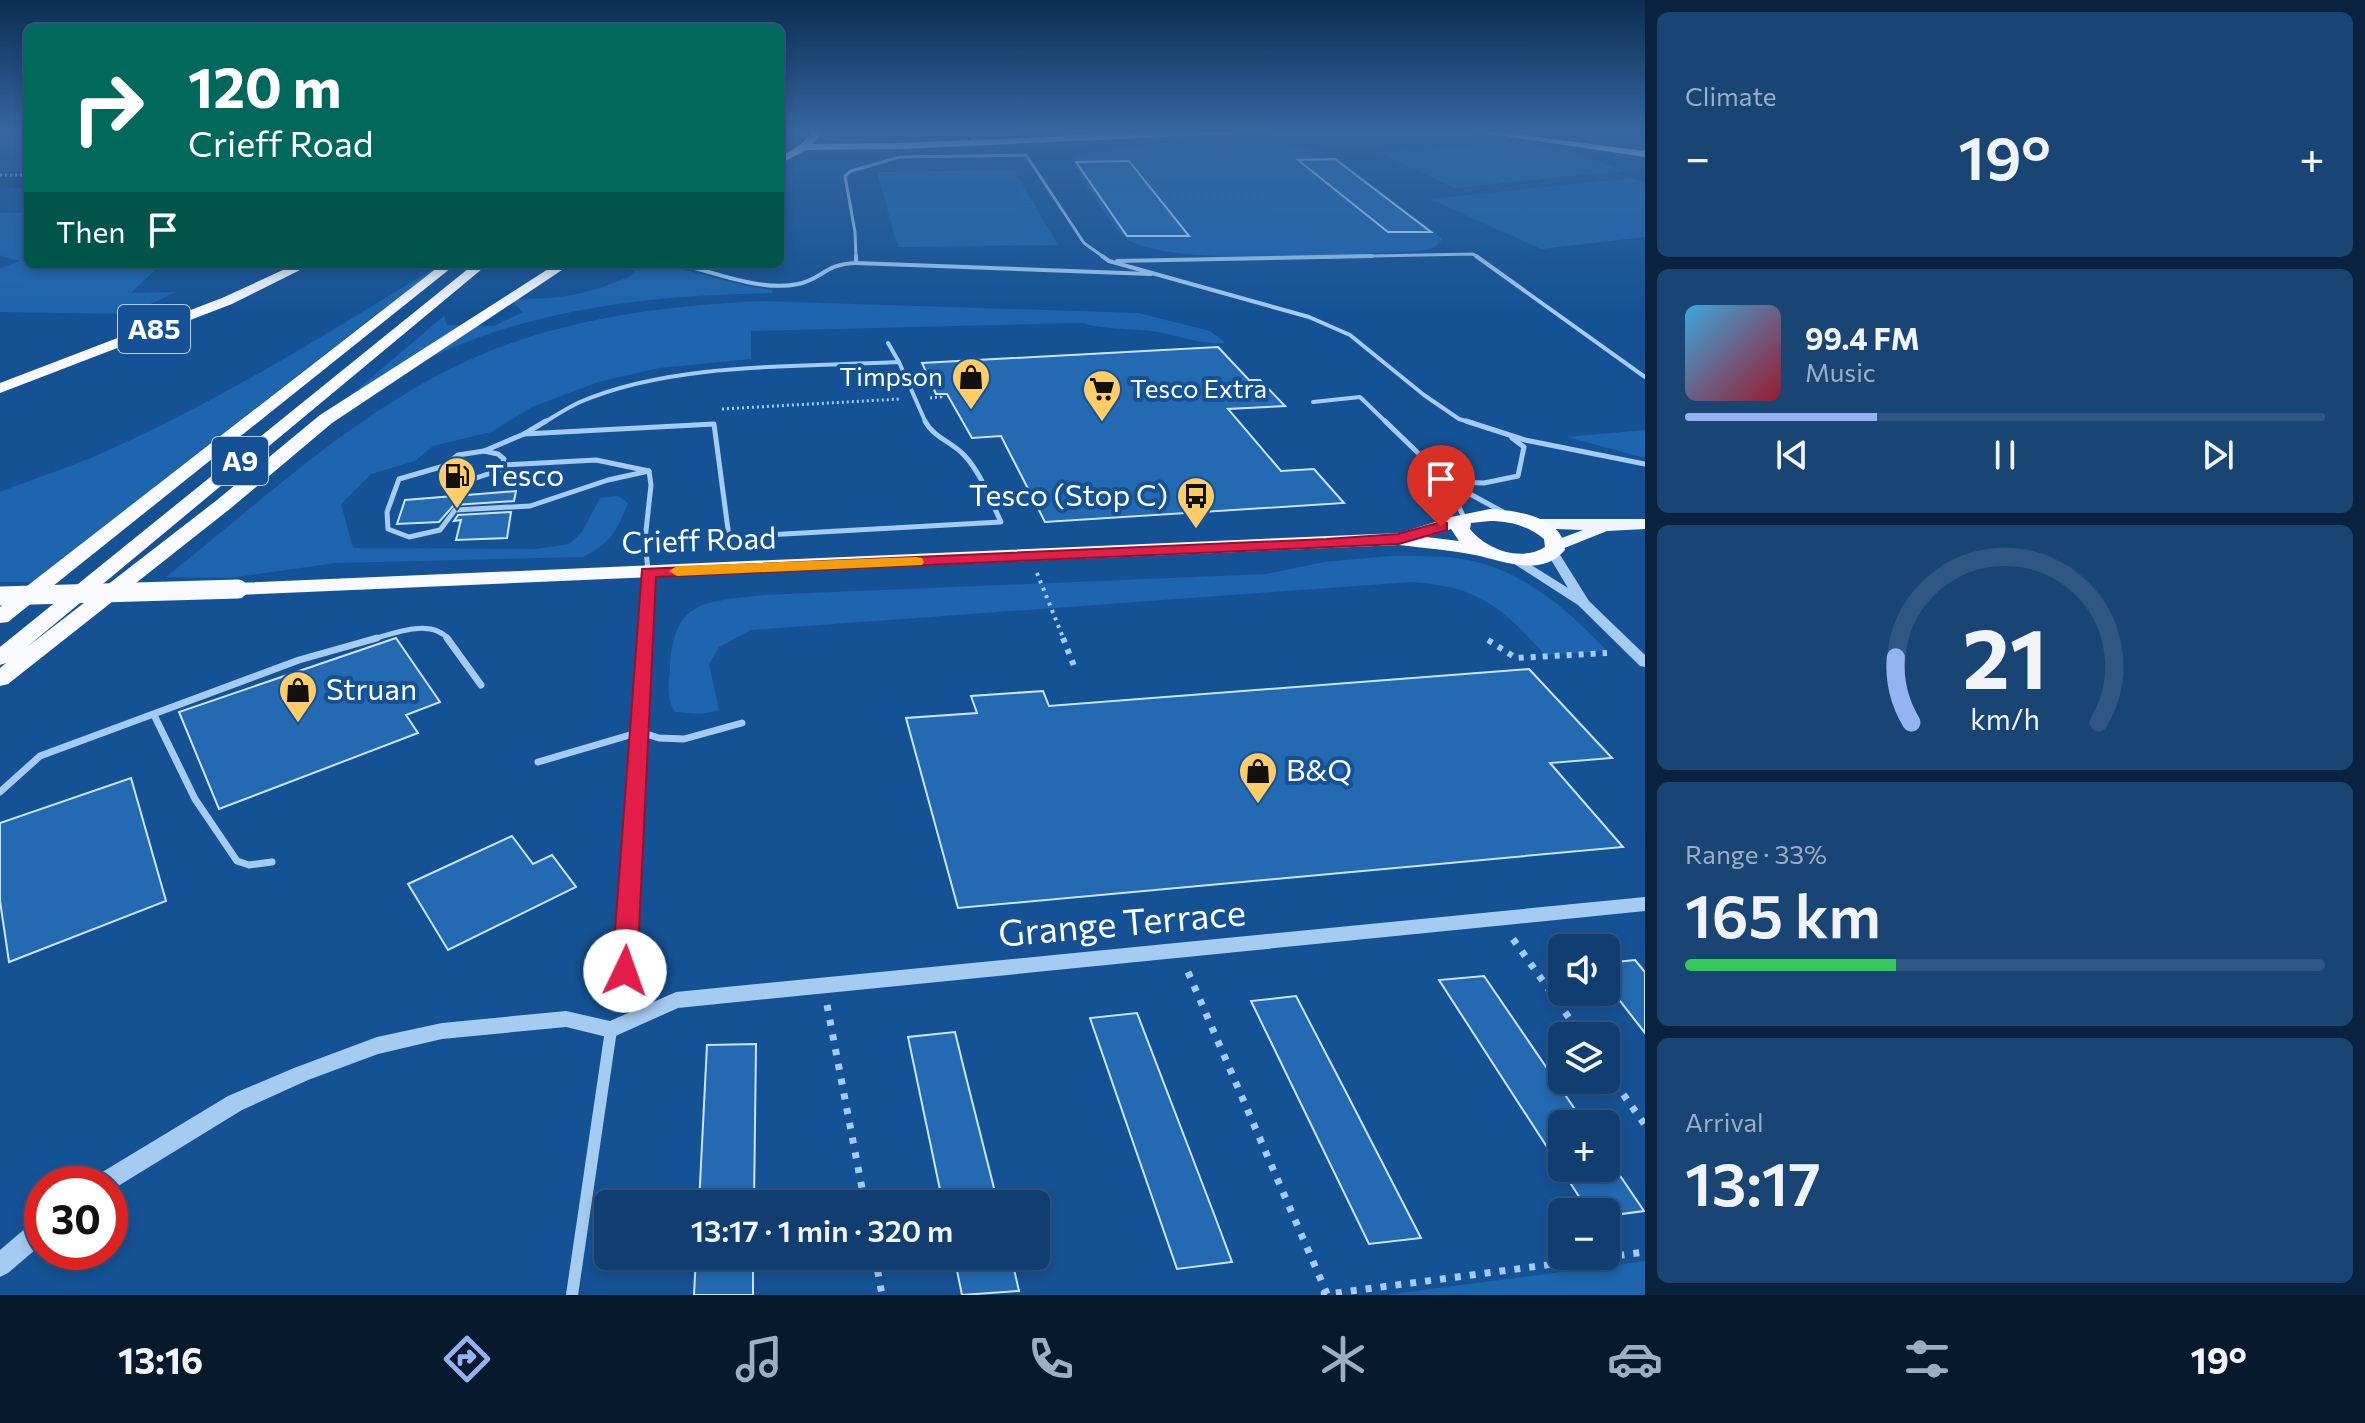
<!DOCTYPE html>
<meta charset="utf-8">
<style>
body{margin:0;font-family:Commissioner,sans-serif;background:#194575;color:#f1f3f6;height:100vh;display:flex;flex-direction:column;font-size:30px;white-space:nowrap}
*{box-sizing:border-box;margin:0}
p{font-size:26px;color:#9caec3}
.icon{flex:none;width:44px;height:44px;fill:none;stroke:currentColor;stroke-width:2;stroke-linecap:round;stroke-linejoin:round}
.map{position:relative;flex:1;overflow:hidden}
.sheet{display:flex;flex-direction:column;gap:12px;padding:12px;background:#09223e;width:720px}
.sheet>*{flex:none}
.banner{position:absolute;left:24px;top:24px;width:760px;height:244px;border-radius:12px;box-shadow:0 4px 12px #0003,0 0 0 2px #305783;background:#00695c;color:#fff;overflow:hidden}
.tools{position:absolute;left:1548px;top:934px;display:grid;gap:16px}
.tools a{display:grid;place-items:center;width:72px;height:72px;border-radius:12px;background:#103e70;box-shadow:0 4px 12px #0003,0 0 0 2px #305783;font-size:40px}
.speed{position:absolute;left:24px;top:1166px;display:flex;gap:16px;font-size:40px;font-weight:700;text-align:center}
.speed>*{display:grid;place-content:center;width:104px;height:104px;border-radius:50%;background:#103e70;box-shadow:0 4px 12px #0003,0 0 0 2px #305783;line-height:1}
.speed .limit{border:12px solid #d22;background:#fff;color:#111}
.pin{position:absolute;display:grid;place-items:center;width:68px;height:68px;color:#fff;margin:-82px -34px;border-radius:50% 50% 50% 0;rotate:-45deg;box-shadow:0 0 8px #0007}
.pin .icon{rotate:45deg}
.me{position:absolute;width:88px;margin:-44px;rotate:3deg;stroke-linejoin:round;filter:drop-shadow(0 0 6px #0008)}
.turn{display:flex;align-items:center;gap:28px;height:168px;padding:0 32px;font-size:36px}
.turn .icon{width:104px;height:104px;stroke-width:2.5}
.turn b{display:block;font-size:56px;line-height:68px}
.then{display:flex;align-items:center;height:76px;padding:0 32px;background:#0003;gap:16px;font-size:30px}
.big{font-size:60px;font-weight:600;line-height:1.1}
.sheet .tile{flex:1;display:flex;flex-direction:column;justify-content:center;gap:12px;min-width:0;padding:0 28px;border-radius:12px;background:#194575}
.sheet .dial{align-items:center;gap:0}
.dial svg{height:208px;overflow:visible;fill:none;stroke:#305783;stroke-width:7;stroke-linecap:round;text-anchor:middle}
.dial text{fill:#f1f3f6;stroke:none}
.song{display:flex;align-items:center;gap:24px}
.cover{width:96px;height:96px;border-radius:12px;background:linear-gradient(135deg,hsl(200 70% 55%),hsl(350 70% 35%))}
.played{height:8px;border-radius:4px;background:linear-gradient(90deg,#95b2f1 30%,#305783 30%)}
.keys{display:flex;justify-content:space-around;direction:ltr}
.heat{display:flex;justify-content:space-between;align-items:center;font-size:44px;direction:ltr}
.charge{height:12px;border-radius:6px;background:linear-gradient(90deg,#34c759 33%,#305783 0)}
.trip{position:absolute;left:594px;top:1190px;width:456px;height:80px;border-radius:12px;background:#103e70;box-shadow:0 4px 12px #0003,0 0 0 2px #305783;font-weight:600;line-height:80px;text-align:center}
.tab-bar{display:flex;height:128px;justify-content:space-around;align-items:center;background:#06192d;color:#9caec3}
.tab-bar .icon{width:56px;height:56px}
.tab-bar .current{color:#95b2f1}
.tab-bar b{font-size:36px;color:#f1f3f6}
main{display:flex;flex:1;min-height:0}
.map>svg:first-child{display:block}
.green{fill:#1d65ae}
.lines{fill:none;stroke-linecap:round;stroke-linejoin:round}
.river{fill:#0d3d71;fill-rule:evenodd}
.building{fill:#236ab3;stroke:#cde4fc;stroke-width:2}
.path-far3{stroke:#a5cbf1;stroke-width:3;stroke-dasharray:2 3;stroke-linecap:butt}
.path-far2{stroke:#a5cbf1;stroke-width:4;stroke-dasharray:3 5;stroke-linecap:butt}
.path-far1{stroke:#a5cbf1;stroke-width:6;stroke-dasharray:5 7;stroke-linecap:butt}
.path{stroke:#a5cbf1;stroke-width:7;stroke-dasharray:6 9;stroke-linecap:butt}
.service-far3{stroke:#a5cbf1;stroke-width:3}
.service-far2{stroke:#a5cbf1;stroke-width:4}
.service-far1{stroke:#a5cbf1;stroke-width:5}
.service{stroke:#a5cbf1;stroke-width:7}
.minor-far2{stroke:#a5cbf1;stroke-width:7}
.minor-far1{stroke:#a5cbf1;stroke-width:9}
.minor{stroke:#a5cbf1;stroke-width:12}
.tertiary{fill:#a5cbf1;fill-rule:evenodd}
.primary{fill:#f0f6ff;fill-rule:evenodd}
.trunk{fill:#f8faff;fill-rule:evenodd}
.trunk-bridge{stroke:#f8faff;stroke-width:19}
.route{fill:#e11d48;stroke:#92132f;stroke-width:2}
.slow{fill:#f59e0b}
.labels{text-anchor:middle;stroke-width:8;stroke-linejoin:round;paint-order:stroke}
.far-poi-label{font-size:26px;fill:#fff;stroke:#155295;text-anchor:end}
.shield{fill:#155295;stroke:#b9cbdf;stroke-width:2}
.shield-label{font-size:28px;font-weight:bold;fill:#fff}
.poi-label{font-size:30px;fill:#fff;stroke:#155295;text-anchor:start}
.street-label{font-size:30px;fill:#fff;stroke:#155295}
.near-street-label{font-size:36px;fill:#fff;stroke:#155295}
</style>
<main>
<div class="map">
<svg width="1645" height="1295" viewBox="0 0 1645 1295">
<rect width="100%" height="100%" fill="#155295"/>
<g class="green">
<path d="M1520 143 1570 152 1624 171 1454 188 1378 152Z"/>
<path d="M1280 145 1312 149 1337 158 1435 232 1442 239C1435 252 1418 251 1404 252 1349 253 1164 269 1124 237 1111 226 1083 178 1072 161 1084 139 1248 146 1280 145Z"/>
<path d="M1014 170 1058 245 898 247 877 172Z"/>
<path d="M1632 178 1645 182V237L1541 249 1430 199Z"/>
<path d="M0 213H28V264H161L131 293 176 292 129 314 0 312V268L20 261 0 256Z"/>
<path d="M441 264H445L371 318 33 582H0V492C36 478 74 466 109 450 225 398 333 330 441 264Z"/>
<path d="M637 264C683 264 727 285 773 290L772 293C646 295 504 310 394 378 344 408 297 447 249 481L444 316 447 325 494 326 523 312 510 299C561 299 587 296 634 274Z"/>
<path d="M763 301 1138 313 1210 331 1225 343C1198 345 1176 334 1151 331 1127 328 1105 330 1082 323L751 331V359L659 368 598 382 532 407 491 432 433 446 415 461 371 474 341 504 353 548 536 549 569 544 582 532 600 498 618 496 628 503C616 532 612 542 583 557L336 563 230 578 166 577C257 505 346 421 450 369 547 320 657 306 763 301Z"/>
<path d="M1645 430V458L1567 437Z"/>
<path d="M1391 556C1418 556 1447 555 1473 561 1528 574 1570 612 1607 651L1545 655C1501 606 1478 586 1410 582L751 630 719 647 709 664 719 710 702 714 675 712C666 698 669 684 670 669 673 599 705 602 763 595L1266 574 1324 562Z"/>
<path d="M1645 1261V1295H1386Z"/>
</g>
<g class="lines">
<rect class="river" x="0" y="172" width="28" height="16"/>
</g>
<g class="building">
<path d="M1335 159 1431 232H1388L1298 160Z"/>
<path d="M1129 161 1189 236H1127L1076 162Z"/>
<path d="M1218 347 1249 380H1260L1285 406 1228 409 1281 471 1314 469 1344 503 1045 522 1001 436 972 438 947 394H936L922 363Z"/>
<path d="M516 491 514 501 454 505 439 522 397 524 405 500Z"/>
<path d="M511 512 507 538 456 540 461 520 454 521 458 515Z"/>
<path d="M396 638 440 702 406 715 418 733 219 809 179 712Z"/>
<path d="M1529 669 1612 758 1550 763 1623 847 958 908 906 718 977 713 971 696 1043 691 1049 706Z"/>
<path d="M131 778 166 901 9 962 0 901V823Z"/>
<path d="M512 836 533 864 552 855 576 887 448 950 408 884Z"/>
<path d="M1635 960 1645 972V1033L1606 983V963Z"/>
<path d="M1484 976 1585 1124H1562V1168H1606V1155L1644 1211 1606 1216V1212H1589L1439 980Z"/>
<path d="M1296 996 1348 1096 1421 1238 1369 1244 1251 1001Z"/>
<path d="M1137 1013 1214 1214 1232 1262 1177 1269 1090 1018Z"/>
<path d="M955 1032 964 1069 998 1204H943L908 1037Z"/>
<path d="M756 1044 754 1204H699L707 1045Z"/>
<path d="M696 1256H753V1295H694Z"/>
<path d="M954 1256H1011L1019 1291 962 1295Z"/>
</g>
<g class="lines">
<g class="path-far3">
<path d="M0 175H28"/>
<path d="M930 398 941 397V394"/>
<path d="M722 409 900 399"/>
</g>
<path class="path-far2" d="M1037 573 1064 640"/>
<g class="path-far1">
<path d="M1063 638 1076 671"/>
<path d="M1488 640 1516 658 1607 653"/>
</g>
<g class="path">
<path d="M1513 939 1582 1036"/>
<path d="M1188 972 1327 1294"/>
<path d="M827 1005 865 1204"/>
<path d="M1606 1070 1645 1125"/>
<path d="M875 1256 882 1295"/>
<path d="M1321 1295 1645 1252"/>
</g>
<g class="service-far3">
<path d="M974 131 971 135 976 142"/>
<path d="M856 258 855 232 845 176 851 171 900 157 1026 155 1084 243 1105 258"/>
<path d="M1270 258 1473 254 1479 258"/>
</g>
<g class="service-far2">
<path d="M856 256V263L1151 274"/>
<path d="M1102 256 1109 261 1309 317 1350 335 1424 395 1459 419 1473 423"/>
<path d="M1476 256 1645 377"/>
<path d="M1117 261 1372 256"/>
<path d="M679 264C715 272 761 292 798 284 823 279 824 264 856 263"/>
<path d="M888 343 899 362"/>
<path d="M1313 402 1360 397 1387 423"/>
<path d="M543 423C555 416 567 408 580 402 672 362 799 367 899 362L926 423"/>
</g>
<g class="service-far1">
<path d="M1385 421 1448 482 1503 512"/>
<path d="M1466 421 1525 440 1645 464"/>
<path d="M524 434 546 421"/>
<path d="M524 434 714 424 729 537 1001 522C990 499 981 473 964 455 952 442 933 437 925 421"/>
<path d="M484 451 498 454 504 459 500 470 473 479 446 474 444 466 458 455Z"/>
<path d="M484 451 524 434"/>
<path d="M504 465 596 460 649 471 651 485 645 540 648 571"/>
<path d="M444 466 399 479 387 512 388 529 409 537 440 530 455 510 530 506 608 480 649 471"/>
<path d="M1448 482 1464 518"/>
<path d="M1451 482 1484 483 1518 476 1524 447 1512 438"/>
<path d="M370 640C392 634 432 617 449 640"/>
</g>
<g class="service">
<path d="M447 638 481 685"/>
<path d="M154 715 195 799 237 861 249 865 272 862"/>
<path d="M538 762 640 732 659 738 684 739 742 723"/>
<path d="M0 792 40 756 299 660 377 638"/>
</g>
<path class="minor-far2" d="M644 640 648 573"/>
<path class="minor-far1" d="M628 924 644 638"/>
<g class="minor">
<path d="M625 971 628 922"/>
<path d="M572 1295 611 1030"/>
</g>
<g class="tertiary">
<path d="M1553 549 1557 550 1589 601 1645 655V667L1640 666 1578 605 1505 558 1511 554 1515 555 1568 588 1547 553Z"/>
<path d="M1645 897V911L678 1008 611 1038 566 1027 442 1039 378 1054 308 1080 242 1110 110 1191V1184H91L94 1177 228 1096 294 1068 377 1037 442 1023 566 1011 610 1021 676 992Z"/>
<path d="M42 1218V1244L8 1273 0 1277V1250L34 1221Z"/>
</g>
<g class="primary">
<path d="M1175 131H1233L1229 134 901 149 804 150 799 147 804 144 901 143Z"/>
<path d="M1470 131H1492L1645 151V157Z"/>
<path d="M1535 519H1645V529L1607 531 1557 551 1548 546 1551 542 1583 530 1529 528 1526 524Z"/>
</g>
<g class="trunk">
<path d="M813 131H823L808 149 780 164V157L800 145Z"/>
<path d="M296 264H312L232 304 0 393V383L222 298Z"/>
<path d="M442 264H456L8 622 0 623V607Z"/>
<path d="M474 264H488L27 647 217 500 320 415 556 264H571L332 423 231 508 8 684 0 686V668L6 663 0 665V647Z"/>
<path d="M1490 509C1515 510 1564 517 1565 550 1541 578 1504 561 1475 555 1450 550 1424 548 1399 545L238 595 228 589 238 583 1400 533 1451 517ZM1490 521C1510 521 1528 526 1544 539L1545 547C1521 562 1487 550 1470 529L1471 523ZM1451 529 1459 541 1426 537 1448 530Z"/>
</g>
<path class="trunk-bridge" d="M0 596 238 589"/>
</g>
<linearGradient id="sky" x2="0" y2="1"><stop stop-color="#0c2d52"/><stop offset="0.42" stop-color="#3566a0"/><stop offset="1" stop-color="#3566a0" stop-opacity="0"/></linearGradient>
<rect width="1645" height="312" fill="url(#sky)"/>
<path class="route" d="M1441 522 1447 523V530L1399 544 656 577 637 971 633 978 625 981 616 978 612 971 642 569 1326 539 1398 534Z"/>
<path class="slow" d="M916 557 922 558 924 562 922 565 677 576 669 571 677 566Z"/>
<defs>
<g id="shop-pin" transform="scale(2)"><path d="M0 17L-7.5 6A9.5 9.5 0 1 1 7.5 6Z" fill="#fc6" stroke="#155295"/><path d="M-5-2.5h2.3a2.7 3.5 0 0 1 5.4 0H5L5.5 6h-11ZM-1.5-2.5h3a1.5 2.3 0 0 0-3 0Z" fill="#111"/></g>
<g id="supermarket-pin" transform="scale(2)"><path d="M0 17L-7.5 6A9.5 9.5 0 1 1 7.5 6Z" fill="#fc6" stroke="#155295"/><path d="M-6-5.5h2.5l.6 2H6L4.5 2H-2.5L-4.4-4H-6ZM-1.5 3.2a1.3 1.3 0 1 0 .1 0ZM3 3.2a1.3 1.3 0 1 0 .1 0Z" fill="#111"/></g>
<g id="fuel-pin" transform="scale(2)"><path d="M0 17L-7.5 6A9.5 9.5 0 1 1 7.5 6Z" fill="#fc6" stroke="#155295"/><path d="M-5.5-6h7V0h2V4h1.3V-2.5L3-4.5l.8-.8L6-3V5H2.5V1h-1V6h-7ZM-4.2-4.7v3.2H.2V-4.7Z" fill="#111"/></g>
<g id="bus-pin" transform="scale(2)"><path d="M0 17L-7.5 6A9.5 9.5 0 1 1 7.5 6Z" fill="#fc6" stroke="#155295"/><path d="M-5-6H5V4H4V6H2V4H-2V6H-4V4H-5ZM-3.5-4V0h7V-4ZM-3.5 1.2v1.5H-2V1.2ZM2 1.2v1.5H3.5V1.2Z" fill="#111"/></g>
</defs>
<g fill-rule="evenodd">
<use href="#shop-pin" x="971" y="377"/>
<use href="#supermarket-pin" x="1102" y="389"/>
<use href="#fuel-pin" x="457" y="476"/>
<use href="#bus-pin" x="1196" y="496"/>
<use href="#shop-pin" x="298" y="690"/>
<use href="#shop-pin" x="1258" y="771"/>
</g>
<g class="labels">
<g class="far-poi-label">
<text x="943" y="386">Timpson</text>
<text x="1130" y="398" text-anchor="start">Tesco Extra</text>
</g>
<g class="shield">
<rect x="118" y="305" width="72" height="48" rx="6"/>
<rect x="212" y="437" width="56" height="48" rx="6"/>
</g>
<g class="shield-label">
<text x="154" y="339">A85</text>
<text x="240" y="471">A9</text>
</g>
<g class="poi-label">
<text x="485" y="486">Tesco</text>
<text x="1168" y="506" text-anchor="end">Tesco (Stop C)</text>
<text x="326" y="700">Struan</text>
<text x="1286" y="781">B&amp;Q</text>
</g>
<g class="street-label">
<text transform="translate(699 541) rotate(-2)" y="10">Crieff Road</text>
</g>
<g class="near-street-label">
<text transform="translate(1122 923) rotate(-5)" y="13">Grange Terrace</text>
</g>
</g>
</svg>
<div class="tools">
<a><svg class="icon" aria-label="sound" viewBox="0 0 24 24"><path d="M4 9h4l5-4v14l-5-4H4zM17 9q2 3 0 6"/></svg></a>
<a><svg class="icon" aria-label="layers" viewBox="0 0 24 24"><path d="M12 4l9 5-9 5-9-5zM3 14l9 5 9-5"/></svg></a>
<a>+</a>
<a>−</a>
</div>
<div class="speed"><div class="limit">30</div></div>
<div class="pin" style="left:1441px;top:527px;background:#d93025"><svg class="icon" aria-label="arrive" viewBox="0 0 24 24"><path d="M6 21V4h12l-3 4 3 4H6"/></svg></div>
<svg class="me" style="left:625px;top:971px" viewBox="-20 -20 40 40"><circle r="19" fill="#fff"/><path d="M0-13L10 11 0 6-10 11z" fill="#e11d48"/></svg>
<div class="trip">13:17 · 1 min · 320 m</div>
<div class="banner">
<div class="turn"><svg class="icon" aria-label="right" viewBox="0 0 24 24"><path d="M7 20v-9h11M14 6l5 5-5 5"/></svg><div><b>120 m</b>Crieff Road</div></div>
<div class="then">Then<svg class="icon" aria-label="arrive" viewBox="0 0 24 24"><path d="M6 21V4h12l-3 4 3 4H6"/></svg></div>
</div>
</div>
<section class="sheet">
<div class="tile"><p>Climate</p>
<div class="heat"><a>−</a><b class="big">19°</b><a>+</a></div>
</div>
<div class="tile">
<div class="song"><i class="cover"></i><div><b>99.4 FM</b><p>Music</p></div></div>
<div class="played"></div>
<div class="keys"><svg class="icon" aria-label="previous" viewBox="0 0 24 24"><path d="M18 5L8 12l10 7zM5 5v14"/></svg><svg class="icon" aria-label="pause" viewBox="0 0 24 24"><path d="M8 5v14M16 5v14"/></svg><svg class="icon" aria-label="next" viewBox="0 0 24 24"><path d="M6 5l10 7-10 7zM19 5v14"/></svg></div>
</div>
<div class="tile dial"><svg viewBox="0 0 100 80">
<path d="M14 69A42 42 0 1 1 86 69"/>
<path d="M14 69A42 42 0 0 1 8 44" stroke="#95b2f1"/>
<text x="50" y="56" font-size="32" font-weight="700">21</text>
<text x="50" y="72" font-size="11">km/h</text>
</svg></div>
<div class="tile"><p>Range · 33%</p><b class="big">165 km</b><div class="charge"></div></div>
<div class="tile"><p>Arrival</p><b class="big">13:17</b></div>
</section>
</main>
<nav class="tab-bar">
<b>13:16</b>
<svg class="icon current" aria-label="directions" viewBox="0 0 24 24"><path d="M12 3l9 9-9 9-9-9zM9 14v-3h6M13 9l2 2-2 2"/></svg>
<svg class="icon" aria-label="music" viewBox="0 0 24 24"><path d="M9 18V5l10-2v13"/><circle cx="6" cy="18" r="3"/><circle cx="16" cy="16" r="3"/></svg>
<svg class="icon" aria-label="phone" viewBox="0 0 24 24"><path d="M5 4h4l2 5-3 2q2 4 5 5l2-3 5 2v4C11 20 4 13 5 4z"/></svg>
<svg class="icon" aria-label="climate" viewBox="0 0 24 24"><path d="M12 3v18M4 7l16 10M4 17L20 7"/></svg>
<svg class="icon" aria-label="car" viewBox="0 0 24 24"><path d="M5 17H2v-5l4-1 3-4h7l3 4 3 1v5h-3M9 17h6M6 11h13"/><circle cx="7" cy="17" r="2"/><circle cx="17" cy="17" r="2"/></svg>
<svg class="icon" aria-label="filters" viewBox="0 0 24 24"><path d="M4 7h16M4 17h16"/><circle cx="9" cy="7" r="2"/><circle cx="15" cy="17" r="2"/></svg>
<b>19°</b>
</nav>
